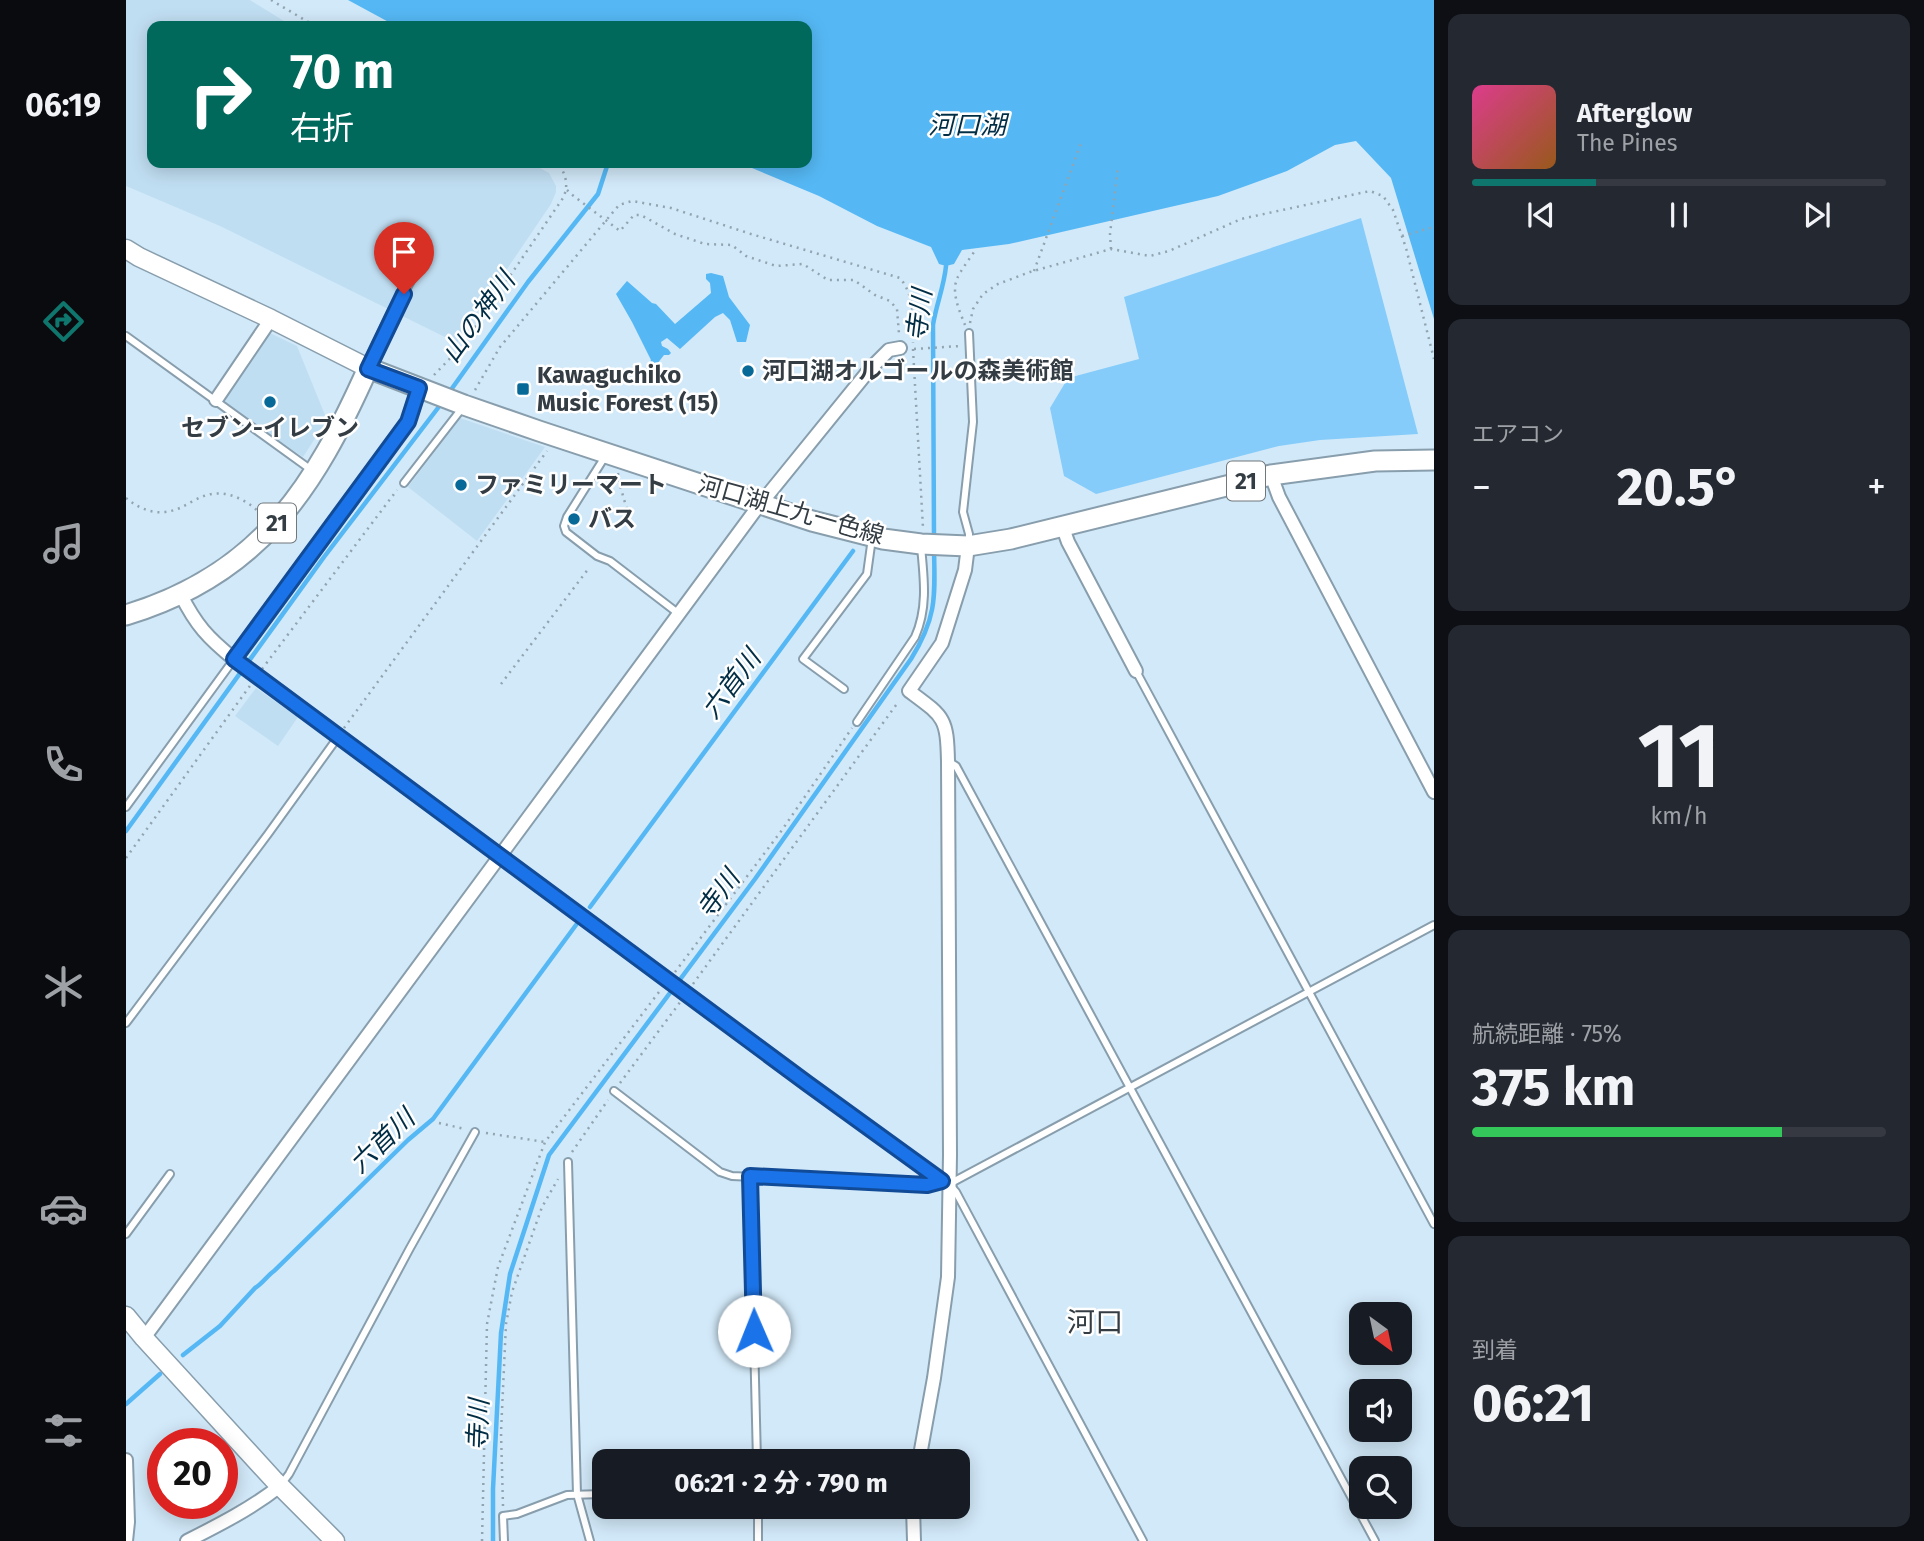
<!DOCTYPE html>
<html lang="ja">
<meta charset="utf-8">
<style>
body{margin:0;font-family:"Fira Sans","Noto Sans JP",sans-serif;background:#242831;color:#f1f3f6;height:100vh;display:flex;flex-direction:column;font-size:26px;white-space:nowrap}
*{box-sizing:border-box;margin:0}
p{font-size:23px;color:#9ea1a6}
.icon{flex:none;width:38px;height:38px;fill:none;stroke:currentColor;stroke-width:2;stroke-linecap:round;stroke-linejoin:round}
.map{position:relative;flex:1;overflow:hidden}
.panel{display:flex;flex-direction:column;gap:14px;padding:14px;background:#0d0f14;width:490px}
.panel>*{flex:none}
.hud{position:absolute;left:21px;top:21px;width:665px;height:147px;border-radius:14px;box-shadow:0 4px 18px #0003;background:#00695c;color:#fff;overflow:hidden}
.needle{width:46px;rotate:147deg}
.controls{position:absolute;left:1223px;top:1302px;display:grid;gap:14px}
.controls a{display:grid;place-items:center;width:63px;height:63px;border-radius:14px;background:#171b24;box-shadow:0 4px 18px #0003;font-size:35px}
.speed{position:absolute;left:21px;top:1428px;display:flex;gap:14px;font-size:35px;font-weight:700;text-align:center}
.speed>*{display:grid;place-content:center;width:91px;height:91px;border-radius:50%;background:#171b24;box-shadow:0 4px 18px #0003;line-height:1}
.speed .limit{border:10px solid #d22;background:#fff;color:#111}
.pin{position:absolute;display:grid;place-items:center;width:60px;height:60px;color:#fff;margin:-72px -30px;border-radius:50% 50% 50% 0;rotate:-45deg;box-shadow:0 0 7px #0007}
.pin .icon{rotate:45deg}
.me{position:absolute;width:77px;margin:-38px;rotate:359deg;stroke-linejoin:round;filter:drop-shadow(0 0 5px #0008)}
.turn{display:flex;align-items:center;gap:24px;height:147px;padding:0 28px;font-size:32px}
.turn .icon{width:91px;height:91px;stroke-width:2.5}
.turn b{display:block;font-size:49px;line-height:60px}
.big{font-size:52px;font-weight:700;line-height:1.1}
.panel .widget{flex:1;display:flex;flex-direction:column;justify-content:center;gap:10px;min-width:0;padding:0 24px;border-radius:14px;background:#242831}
.panel .dial{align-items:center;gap:0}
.dial b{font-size:91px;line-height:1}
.song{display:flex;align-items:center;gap:21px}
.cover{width:84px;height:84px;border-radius:10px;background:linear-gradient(135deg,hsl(330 70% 55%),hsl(30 70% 35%))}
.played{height:7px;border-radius:4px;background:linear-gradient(90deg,#0f766e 30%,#363941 30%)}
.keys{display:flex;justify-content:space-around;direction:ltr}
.heat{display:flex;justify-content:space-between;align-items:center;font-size:38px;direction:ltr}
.charge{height:10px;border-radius:5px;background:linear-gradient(90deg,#34c759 75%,#363941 0)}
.trip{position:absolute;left:466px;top:1449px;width:378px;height:70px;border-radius:14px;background:#171b24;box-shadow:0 4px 18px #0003;font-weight:700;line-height:70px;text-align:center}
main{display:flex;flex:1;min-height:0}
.tab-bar{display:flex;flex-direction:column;width:126px;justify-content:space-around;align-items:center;background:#090b0e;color:#9ea1a6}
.tab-bar .icon{width:49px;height:49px}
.tab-bar .on{color:#0f766e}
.tab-bar b{font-size:32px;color:#f1f3f6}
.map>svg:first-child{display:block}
.built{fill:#c0def2}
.green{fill:#85ccfa}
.water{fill:#55b8f4}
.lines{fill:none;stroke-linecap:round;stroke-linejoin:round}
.stream{stroke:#55b8f4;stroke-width:4.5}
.lane-casing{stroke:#889ead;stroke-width:10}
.street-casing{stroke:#889ead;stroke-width:16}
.secondary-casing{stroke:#889ead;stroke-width:21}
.primary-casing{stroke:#889ead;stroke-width:23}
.path{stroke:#92a4b0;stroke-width:2.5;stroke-dasharray:2 5;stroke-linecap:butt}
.lane{stroke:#fff;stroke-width:6}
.street{stroke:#fff;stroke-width:12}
.secondary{stroke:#fff;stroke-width:18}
.primary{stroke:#fff;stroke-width:19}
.route-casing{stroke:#114b97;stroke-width:18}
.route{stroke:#1a73e8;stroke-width:12}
.poi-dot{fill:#076998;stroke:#fff;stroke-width:2.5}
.labels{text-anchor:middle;stroke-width:5;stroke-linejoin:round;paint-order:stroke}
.shield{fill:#fff;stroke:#71777b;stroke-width:2}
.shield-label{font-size:23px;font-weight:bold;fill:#343d43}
.poi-label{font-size:24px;font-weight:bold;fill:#343d43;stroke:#fff;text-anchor:start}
.street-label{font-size:24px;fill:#343d43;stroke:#fff}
.water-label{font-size:26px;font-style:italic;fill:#012d45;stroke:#fff}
.quarter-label{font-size:28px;fill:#343d43;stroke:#fff}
</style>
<main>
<nav class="tab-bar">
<b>06:19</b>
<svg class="icon on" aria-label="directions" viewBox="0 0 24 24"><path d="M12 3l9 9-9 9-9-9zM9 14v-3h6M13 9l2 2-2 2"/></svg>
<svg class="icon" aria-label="music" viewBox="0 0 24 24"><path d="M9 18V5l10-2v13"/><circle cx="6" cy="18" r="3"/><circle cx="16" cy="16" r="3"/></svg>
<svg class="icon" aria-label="phone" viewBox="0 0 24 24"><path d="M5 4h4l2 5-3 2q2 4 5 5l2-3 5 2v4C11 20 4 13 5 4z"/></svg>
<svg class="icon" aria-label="climate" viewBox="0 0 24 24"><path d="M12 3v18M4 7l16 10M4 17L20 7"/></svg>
<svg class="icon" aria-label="car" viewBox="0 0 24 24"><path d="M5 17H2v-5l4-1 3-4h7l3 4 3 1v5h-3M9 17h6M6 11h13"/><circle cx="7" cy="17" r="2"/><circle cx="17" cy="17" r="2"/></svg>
<svg class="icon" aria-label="filters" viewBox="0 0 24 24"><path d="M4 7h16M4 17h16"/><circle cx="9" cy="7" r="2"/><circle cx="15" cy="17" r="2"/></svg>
</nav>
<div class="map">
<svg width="1308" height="1541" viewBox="0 0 1308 1541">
<rect width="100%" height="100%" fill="#d2e9f9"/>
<g class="built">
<path d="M0 0H124L166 26H26V163H405L423 173 430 186V192L425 204 331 343 94 226 0 186Z"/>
<path d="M144 333 171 346 201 420 177 457 95 401Z"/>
<path d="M334 418 419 447 351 541 282 487Z"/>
<path d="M130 688 172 717 152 746 109 716Z"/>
</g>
<path class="green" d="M1235 218 1292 434 1194 440 1153 446 970 494 938 476 924 408 939 383 946 377 1013 359 998 297Z"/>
<g class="water">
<path d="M222 0H1308V319L1265 178 1230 141 1209 145 1161 171 1092 196 883 244 836 250 828 264 820 266 813 264 805 247 751 226 693 196 614 163H681V26H270Z"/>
<path d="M585 273 597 276 603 297 624 325 620 342H611L604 320 597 313 589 317 554 349 541 338 535 342 536 346 542 349 545 353 543 355H538L521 377 518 374 525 360 506 322 490 294 501 281 526 303 530 304 549 324 585 293 584 283 580 279V274Z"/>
</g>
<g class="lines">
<g class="stream">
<path d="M322 394 402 282 472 194 482 163"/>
<path d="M808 540 807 325C810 305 818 287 820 266"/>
<path d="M0 831 198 557 315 404"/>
<path d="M464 907 727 551"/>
<path d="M57 1355 94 1326 129 1288C136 1284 141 1276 148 1271L282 1140 307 1119 450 925"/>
<path d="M0 1404 34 1374"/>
<path d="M367 1541V1489L375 1333 384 1274 423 1155 629 879 785 659C811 617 809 597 808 549"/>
</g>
<g class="lane-casing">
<g id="lane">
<path d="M269 311 287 277"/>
<path d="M0 336 184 469"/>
<path d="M480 455 441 517 438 526 440 532 471 556 484 561 553 614"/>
<path d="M278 483 337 407"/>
<path d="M843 544V534L837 512 847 422 843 333"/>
<path d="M108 659 808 1176 823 1184 830 1192 1017 1541"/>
<path d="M1010 671 1308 1224"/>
<path d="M718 689 677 659 741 574 746 538"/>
<path d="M731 722 789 637C802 608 798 578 795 547"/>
<path d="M822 761 830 766 1249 1541"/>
<path d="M0 807 282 421 292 392"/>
<path d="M0 1023 142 834 212 737"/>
<path d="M488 1091 594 1172 606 1176 801 1185 816 1181"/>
<path d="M442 1162 451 1494 464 1541"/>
<path d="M624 1176 631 1461"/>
<path d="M825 1183 1308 925"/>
<path d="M0 1234 44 1174"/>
<path d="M154 1486 163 1474 284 1248 349 1132"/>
<path d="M632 1507V1541"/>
<path d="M378 1541 377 1516 391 1514 441 1495 478 1494"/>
</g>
</g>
<g class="street-casing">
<g id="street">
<path d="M242 368 269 311"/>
<path d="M90 400 145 319"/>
<path d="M1145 475 1153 497 1308 792"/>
<path d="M937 528 942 542 1010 671"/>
<path d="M55 595C70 625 82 638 108 659"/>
<path d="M18 1338 628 512 744 369 763 350 774 348"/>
<path d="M0 1460 2 1522 0 1541"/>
<path d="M793 1461 808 1378 822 1277 824 1155 822 761C821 717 818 717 783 691L816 643 839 570 842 546"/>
<path d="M787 1507 788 1541"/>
<path d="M61 1541C93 1525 126 1508 154 1486"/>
</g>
</g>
<g class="secondary-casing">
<g id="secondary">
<path d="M0 249 13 257 145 319 242 368"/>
<path d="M0 1316 18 1338 148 1480 209 1541"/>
</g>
</g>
<g class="primary-casing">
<path id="primary" d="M0 615C133 575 188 489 242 368L338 405 413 431 686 521 757 539 795 544 842 546 885 539 1145 475 1249 461 1308 460"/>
</g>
<g class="path">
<path d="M145 0 189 26"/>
<path d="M441 190 445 194 494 231 508 215H515L549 234 579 244 606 245 620 256 650 266 677 264 702 280H728L749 295 764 301 771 309 773 334"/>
<path d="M1276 236 1308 227"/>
<path d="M985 249 984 234 992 167"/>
<path d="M908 271 955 143"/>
<path d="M844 323 847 309 857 294 872 284 904 272 985 249 1024 256 1043 251 1115 219 1244 191 1257 196 1267 210 1280 248 1308 359"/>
<path d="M839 325C834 312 825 293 831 279 834 271 845 257 850 249"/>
<path d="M787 349 797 528"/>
<path d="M788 349 834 346"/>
<path d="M308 375 337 345 437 198C443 186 440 174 432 163"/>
<path d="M349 390 374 347 493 205 506 201 545 208 625 234 774 278C789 296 787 320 787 343"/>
<path d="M492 473 493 482 502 513 494 526"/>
<path d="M0 498C17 512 35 517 56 507 64 503 73 497 81 495 101 489 123 501 136 515"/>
<path d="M136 669 271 490"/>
<path d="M375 684 463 568"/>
<path d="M218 728 421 451"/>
<path d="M0 858 126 683"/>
<path d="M549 972 656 830 726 728"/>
<path d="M567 984 773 701"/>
<path d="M494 1083 555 1001"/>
<path d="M313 1123 339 1129"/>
<path d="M360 1133 419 1142"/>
<path d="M446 1152 482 1100"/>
<path d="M377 1506 375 1432 380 1324 386 1292 416 1207 432 1179"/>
<path d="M356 1541 361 1324 372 1267 419 1142 536 988"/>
</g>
<use href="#lane" class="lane"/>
<use href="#street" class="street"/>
<use href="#secondary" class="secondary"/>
<use href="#primary" class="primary"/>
</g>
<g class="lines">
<g class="route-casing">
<path id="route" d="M278 294 242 369 293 388 282 422 108 659 682 1084 816 1181 801 1185 624 1176 628 1331"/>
</g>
<use href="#route" class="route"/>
</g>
<g class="poi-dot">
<circle cx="622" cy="371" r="7"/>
<rect x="390" y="382" width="14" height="14" rx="3.5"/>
<circle cx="144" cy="402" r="7"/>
<circle cx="335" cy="485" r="7"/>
<circle cx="448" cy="519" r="7"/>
</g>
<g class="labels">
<g class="shield">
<rect x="1101" y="461.5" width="38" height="39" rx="5"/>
<rect x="132" y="503.5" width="38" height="39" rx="5"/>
</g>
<g class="shield-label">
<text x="1120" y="489">21</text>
<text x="151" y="531">21</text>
</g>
<g class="poi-label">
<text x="636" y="379">河口湖オルゴールの森美術館</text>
<text x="411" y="383">Kawaguchiko<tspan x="411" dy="28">Music Forest (15)</tspan></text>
<text x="144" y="436" text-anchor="middle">セブン-イレブン</text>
<text x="349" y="493">ファミリーマート</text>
<text x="462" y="527">バス</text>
</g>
<g class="street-label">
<text transform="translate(665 510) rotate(16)" y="8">河口湖上九一色線</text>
</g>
<g class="water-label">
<text x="841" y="134">河口湖</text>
<text transform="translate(793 315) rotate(-83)" y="9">寺川</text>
<text transform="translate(352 317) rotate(-54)" y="9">山の神川</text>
<text transform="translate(605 684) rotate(-53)" y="9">六首川</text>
<text transform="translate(592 894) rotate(-54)" y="9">寺川</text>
<text transform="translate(256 1141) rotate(-44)" y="9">六首川</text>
<text transform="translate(352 1425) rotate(-88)" y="9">寺川</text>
</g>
<g class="quarter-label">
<text x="969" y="1332">河口</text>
</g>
</g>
</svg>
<div class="controls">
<a><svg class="needle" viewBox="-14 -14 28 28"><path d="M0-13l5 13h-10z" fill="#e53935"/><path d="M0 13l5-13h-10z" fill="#9ea1a6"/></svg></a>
<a><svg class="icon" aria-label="sound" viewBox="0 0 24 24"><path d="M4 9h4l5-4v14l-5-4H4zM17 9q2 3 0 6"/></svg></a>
<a><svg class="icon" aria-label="search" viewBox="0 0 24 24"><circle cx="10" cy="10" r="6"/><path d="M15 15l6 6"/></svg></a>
</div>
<div class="speed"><div class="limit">20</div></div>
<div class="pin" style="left:278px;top:294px;background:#d93025"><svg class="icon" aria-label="arrive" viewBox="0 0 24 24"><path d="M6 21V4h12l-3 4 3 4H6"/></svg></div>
<svg class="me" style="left:628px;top:1331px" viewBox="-20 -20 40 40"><circle r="19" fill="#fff"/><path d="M0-13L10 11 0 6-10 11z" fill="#1a73e8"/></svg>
<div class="trip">06:21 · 2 分 · 790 m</div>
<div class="hud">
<div class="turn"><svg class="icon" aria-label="right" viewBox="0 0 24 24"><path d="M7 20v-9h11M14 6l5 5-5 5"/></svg><div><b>70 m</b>右折</div></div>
</div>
</div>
<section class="panel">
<div class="widget">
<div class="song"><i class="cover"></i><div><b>Afterglow</b><p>The Pines</p></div></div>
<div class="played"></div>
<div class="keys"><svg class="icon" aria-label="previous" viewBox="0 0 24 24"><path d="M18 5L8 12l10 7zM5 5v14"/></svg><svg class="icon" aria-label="pause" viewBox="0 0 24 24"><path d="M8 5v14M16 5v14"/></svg><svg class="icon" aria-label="next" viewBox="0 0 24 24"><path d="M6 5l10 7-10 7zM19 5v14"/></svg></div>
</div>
<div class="widget"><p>エアコン</p>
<div class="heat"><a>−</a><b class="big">20.5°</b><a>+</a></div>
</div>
<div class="widget dial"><b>11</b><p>km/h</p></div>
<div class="widget"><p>航続距離 · 75%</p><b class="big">375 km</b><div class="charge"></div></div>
<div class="widget"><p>到着</p><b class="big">06:21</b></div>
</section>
</main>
